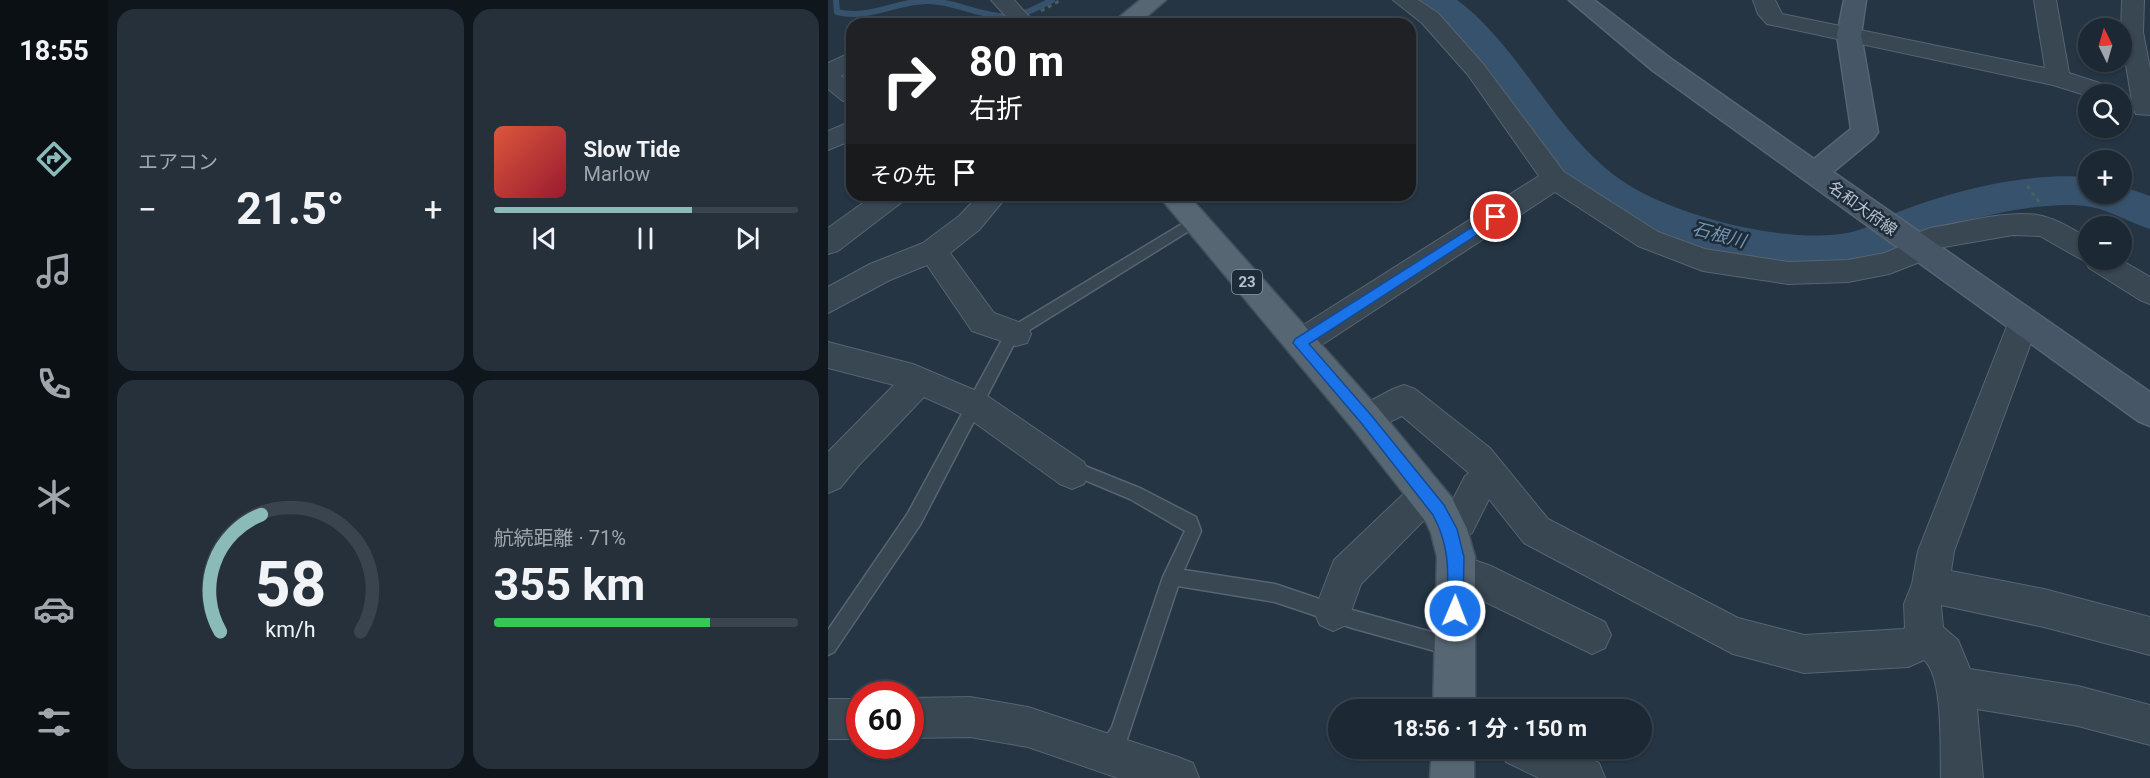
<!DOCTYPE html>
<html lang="ja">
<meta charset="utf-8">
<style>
body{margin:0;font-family:Roboto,"Noto Sans JP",sans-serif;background:#25303b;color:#f1f3f6;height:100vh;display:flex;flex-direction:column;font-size:22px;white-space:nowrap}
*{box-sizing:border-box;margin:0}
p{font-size:20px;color:#a0a6ac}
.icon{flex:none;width:33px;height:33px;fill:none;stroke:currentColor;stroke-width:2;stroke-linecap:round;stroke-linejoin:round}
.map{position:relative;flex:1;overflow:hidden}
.drawer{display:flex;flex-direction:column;gap:9px;padding:9px;background:#0f161c;width:720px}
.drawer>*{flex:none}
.guide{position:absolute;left:18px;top:18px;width:570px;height:183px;border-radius:18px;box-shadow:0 2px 4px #0004,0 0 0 2px #3a444e;background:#202124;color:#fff;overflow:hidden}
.needle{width:39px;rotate:355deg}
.tools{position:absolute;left:1250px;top:18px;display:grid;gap:12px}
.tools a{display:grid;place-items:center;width:54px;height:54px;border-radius:50%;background:#1c2833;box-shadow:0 2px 4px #0004,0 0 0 2px #3a444e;font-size:30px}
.speed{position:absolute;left:18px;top:681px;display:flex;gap:12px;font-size:30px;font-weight:700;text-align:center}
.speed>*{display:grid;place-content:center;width:78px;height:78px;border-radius:50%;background:#1c2833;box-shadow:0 2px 4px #0004,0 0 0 2px #3a444e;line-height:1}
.speed .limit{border:9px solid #d22;background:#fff;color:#111}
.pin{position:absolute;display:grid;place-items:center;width:51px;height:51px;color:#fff;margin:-26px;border:3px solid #fff;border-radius:50%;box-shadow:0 2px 6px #0007}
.me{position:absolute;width:66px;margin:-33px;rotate:1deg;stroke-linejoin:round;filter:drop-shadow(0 0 4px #0008)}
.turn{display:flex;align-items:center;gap:21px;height:126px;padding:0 24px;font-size:27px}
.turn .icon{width:78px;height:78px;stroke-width:2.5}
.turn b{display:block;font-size:42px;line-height:51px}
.then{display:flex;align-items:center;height:57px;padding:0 24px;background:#0003;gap:12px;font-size:22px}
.big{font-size:45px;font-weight:700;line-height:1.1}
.drawer .tile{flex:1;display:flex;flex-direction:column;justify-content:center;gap:9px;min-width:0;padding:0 21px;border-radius:18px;background:#25303b}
.drawer .dial{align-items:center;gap:0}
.dial svg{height:156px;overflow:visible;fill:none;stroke:#3a444e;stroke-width:7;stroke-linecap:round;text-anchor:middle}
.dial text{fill:#f1f3f6;stroke:none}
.song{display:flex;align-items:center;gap:18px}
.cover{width:72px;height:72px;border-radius:9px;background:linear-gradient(135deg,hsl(10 70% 55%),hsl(350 70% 35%))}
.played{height:6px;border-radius:3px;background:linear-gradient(90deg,#8bbbb9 65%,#3a444e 65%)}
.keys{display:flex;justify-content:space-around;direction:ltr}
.heat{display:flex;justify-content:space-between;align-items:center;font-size:33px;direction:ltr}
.charge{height:9px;border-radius:4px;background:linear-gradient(90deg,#34c759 71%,#3a444e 0)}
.drawer .tiles{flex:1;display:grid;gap:9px;grid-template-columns:repeat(2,1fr)}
.trip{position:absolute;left:500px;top:699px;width:324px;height:60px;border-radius:30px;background:#1c2833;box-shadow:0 2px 4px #0004,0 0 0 2px #3a444e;font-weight:700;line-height:60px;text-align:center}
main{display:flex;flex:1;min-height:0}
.dock{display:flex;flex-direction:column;width:108px;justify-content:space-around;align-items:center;background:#0b1014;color:#a0a6ac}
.dock .icon{width:42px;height:42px}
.dock .selected{color:#8bbbb9}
.dock b{font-size:27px;color:#f1f3f6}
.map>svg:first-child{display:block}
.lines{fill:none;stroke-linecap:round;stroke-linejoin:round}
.stream{stroke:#37526c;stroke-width:6}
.river{fill:#37526c;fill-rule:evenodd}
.lane-casing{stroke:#576471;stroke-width:3}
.street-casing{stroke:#576471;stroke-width:2}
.secondary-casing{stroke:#576471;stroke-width:3}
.primary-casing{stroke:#43505d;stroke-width:3}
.path{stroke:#456061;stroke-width:3;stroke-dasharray:4 4;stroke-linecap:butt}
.lane{fill:#394753;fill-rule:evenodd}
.street{fill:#394753;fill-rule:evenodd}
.secondary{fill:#475667;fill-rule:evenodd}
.primary{fill:#576673;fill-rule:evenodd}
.route{fill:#1a73e8;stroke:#114b97;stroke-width:1.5}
.labels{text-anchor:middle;stroke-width:5;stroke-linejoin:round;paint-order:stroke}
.shield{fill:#1e2c39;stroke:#8894a1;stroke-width:1.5}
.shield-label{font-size:15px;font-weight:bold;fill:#b6c1cd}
.street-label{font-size:16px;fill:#b6c1cd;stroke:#1e2c39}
.water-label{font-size:18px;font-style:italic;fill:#7495b2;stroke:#1e2c39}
</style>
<main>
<nav class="dock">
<b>18:55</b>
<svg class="icon selected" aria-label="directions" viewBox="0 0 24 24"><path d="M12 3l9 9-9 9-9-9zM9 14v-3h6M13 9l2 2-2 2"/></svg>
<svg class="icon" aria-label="music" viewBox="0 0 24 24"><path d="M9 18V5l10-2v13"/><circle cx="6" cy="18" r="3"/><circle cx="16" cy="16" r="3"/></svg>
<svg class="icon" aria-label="phone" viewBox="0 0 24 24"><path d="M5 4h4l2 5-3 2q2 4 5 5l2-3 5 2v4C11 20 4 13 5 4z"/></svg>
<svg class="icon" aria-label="climate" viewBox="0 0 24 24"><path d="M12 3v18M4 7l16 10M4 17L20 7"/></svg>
<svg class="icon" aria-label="car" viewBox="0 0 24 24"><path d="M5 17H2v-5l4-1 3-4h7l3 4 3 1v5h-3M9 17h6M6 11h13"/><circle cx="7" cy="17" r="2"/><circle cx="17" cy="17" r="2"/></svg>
<svg class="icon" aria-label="filters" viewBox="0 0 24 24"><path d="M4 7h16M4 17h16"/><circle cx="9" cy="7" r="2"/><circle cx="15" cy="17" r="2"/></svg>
</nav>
<section class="drawer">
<div class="tiles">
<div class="tile"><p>エアコン</p>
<div class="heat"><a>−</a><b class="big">21.5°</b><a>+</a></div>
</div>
<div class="tile">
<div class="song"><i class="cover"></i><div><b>Slow Tide</b><p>Marlow</p></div></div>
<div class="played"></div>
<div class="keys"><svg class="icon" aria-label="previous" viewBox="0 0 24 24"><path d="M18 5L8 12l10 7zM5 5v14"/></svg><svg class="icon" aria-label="pause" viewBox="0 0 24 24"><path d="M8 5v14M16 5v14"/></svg><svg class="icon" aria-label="next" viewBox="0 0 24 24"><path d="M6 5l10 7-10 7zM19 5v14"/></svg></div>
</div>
<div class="tile dial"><svg viewBox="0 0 100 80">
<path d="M14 69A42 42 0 1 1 86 69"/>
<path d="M14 69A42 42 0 0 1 35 9" stroke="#8bbbb9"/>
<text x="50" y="56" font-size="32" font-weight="700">58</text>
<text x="50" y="72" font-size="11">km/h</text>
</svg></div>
<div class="tile"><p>航続距離 · 71%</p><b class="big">355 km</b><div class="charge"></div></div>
</div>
</section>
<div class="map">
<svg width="1322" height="778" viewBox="0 0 1322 778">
<rect width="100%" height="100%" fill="#253544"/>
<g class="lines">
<path class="stream" d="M8 0 9 12C41 20 68 1 100 1 130 1 159 21 190 15 202 12 213 6 224 0"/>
<path class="river" d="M589 0H629C692 46 726 133 793 180 844 216 963 246 1024 232 1042 228 1060 215 1078 209 1135 188 1199 173 1260 177V194H1293V186L1322 196V229C1302 223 1284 211 1263 207 1222 199 1142 217 1103 233 1078 243 1055 258 1028 264 953 282 803 237 747 186 705 147 676 95 641 51 632 40 623 30 613 21 605 13 596 9 589 0Z"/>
<g class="lane-casing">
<g id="lane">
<path d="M367 216 373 221 372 224 200 331 185 346 92 525 6 652 0 655V630L80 513 175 338 190 323Z"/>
<path d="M252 464 314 489 368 517 373 531 356 570 447 584 524 610 625 638 631 641 634 647 631 653 625 656 524 628 447 602 350 586 299 739 284 761 277 764 270 761 267 754 284 727 335 577 357 531 302 499 252 478 244 480 238 478 236 473 238 468Z"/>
</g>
</g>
<g class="street-casing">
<g id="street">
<path d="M163 0H186L208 24H185Z"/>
<path d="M565 0H590L610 13 656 65 736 172 830 232 877 249 960 262 1020 260 1057 253 1082 242 1092 232 1102 228C1134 223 1178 210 1209 215 1228 218 1244 229 1260 238V260H1293L1322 277V304L1312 300 1261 268 1258 262 1212 236 1185 235 1110 248 1102 258 1061 274 1020 282 960 284 875 271 810 246 727 192 483 352 472 356 461 352 457 343 461 334 711 176 640 75 594 23Z"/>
<path d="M925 0H947L954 14 1217 68 1206 0H1228L1241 73 1287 88 1290 94H1260V96L1225 85 939 24 930 14Z"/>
<path d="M1294 0H1316L1315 32 1322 69V115L1308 114 1305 108 1293 34Z"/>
<path d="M86 17 100 19 103 24H75L78 19Z"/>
<path d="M24 52V69L13 76 24 83V103L15 101 0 89V63Z"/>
<path d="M24 121V140L0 150V131Z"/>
<path d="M46 195H78L74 202 10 251 0 254V228Z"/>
<path d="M151 195H180L151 230 122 253 166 313 199 325 203 334 199 343 188 346 144 331 99 265 62 280 0 313V287L42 264 95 243 131 216Z"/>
<path d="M1196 309 1207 312 1211 321 1126 551 1123 571 1216 589 1322 617V655L1216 627 1113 605 1115 627 1130 640 1142 669 1250 686 1322 705V745L1250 726 1149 709 1155 778H1113C1112 751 1116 677 1096 660L1080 667 976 673 905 654 696 543 661 499 644 533 621 546 609 541 603 529 609 517 620 509 637 476 641 473 574 416 538 433 527 429 522 419 527 409 565 389 576 385 587 389 662 448 720 519 910 618 976 635 1075 629 1077 628 1076 604 1084 584 1090 551 1181 321 1185 312Z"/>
<path d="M0 342 85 364 158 395 256 462 261 473 256 484 244 489 232 484 136 415 96 397 31 465 12 488 0 493V452L66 385 0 368Z"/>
<path d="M598 479 610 484 615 495 610 506 533 584 518 625 505 631 492 625 486 612 506 560 586 484Z"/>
<path d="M635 556 663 566 777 622 783 635 777 648 764 654 643 595C633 591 625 592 615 588L610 575 615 562Z"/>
<path d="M142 697 200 707 350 757 365 763 371 778H290L200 747 142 737 82 738V698Z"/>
<rect x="0" y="699" width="32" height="40"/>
<path d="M672 748H738L771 763 777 778H711L678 762Z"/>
</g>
</g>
<g class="secondary-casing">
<path id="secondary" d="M741 0H766L842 58 986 159 1023 129 1009 35 1016 0H1038L1033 35 1050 132 1046 138 1005 172 1322 392V426L1310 421 824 70Z"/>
</g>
<g class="primary-casing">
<g id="primary">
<path d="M312 0H338L310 24H283Z"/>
<path d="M330 195H360L550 408 624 498 639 529 647 557V710H605L609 557 603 533 598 522 526 430Z"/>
<path d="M604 748H646V778H602Z"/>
</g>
</g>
<g class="path">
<path d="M213 11 233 0"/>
<path d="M1199 186 1212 203"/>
</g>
<use href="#lane" class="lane"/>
<use href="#street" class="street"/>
<use href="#secondary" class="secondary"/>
<use href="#primary" class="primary"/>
</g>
<path class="route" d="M668 212 674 217 672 220 481 344 543 415 616 505 629 529 636 557 635 611 633 617 627 619 621 617 619 611C620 575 623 548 605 515L534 424 465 343 467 339Z"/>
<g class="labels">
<rect class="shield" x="404" y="270" width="30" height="24" rx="4.5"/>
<g class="shield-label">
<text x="419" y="287">23</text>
</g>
<g class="street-label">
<text transform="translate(1035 208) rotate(36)" y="6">名和大府線</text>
</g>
<g class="water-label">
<text transform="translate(891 235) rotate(15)" y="6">石根川</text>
</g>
</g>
</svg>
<div class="tools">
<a><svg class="needle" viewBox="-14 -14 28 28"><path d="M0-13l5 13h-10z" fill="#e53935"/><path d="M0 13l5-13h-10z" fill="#a0a6ac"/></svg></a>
<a><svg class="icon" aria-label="search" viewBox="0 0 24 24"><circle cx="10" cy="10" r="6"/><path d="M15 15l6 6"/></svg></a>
<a>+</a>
<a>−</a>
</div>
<div class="speed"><div class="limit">60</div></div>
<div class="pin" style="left:668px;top:217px;background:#d93025"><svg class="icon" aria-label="arrive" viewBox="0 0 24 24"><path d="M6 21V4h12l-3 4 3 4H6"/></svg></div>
<svg class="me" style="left:627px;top:611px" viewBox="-20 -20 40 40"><circle r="17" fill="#1a73e8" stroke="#fff" stroke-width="3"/><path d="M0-11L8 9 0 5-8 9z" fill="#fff"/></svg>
<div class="trip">18:56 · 1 分 · 150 m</div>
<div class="guide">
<div class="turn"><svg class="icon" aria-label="right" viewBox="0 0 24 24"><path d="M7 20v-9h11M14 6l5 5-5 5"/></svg><div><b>80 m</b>右折</div></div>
<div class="then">その先<svg class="icon" aria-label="arrive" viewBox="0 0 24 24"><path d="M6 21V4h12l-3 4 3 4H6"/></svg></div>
</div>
</div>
</main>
